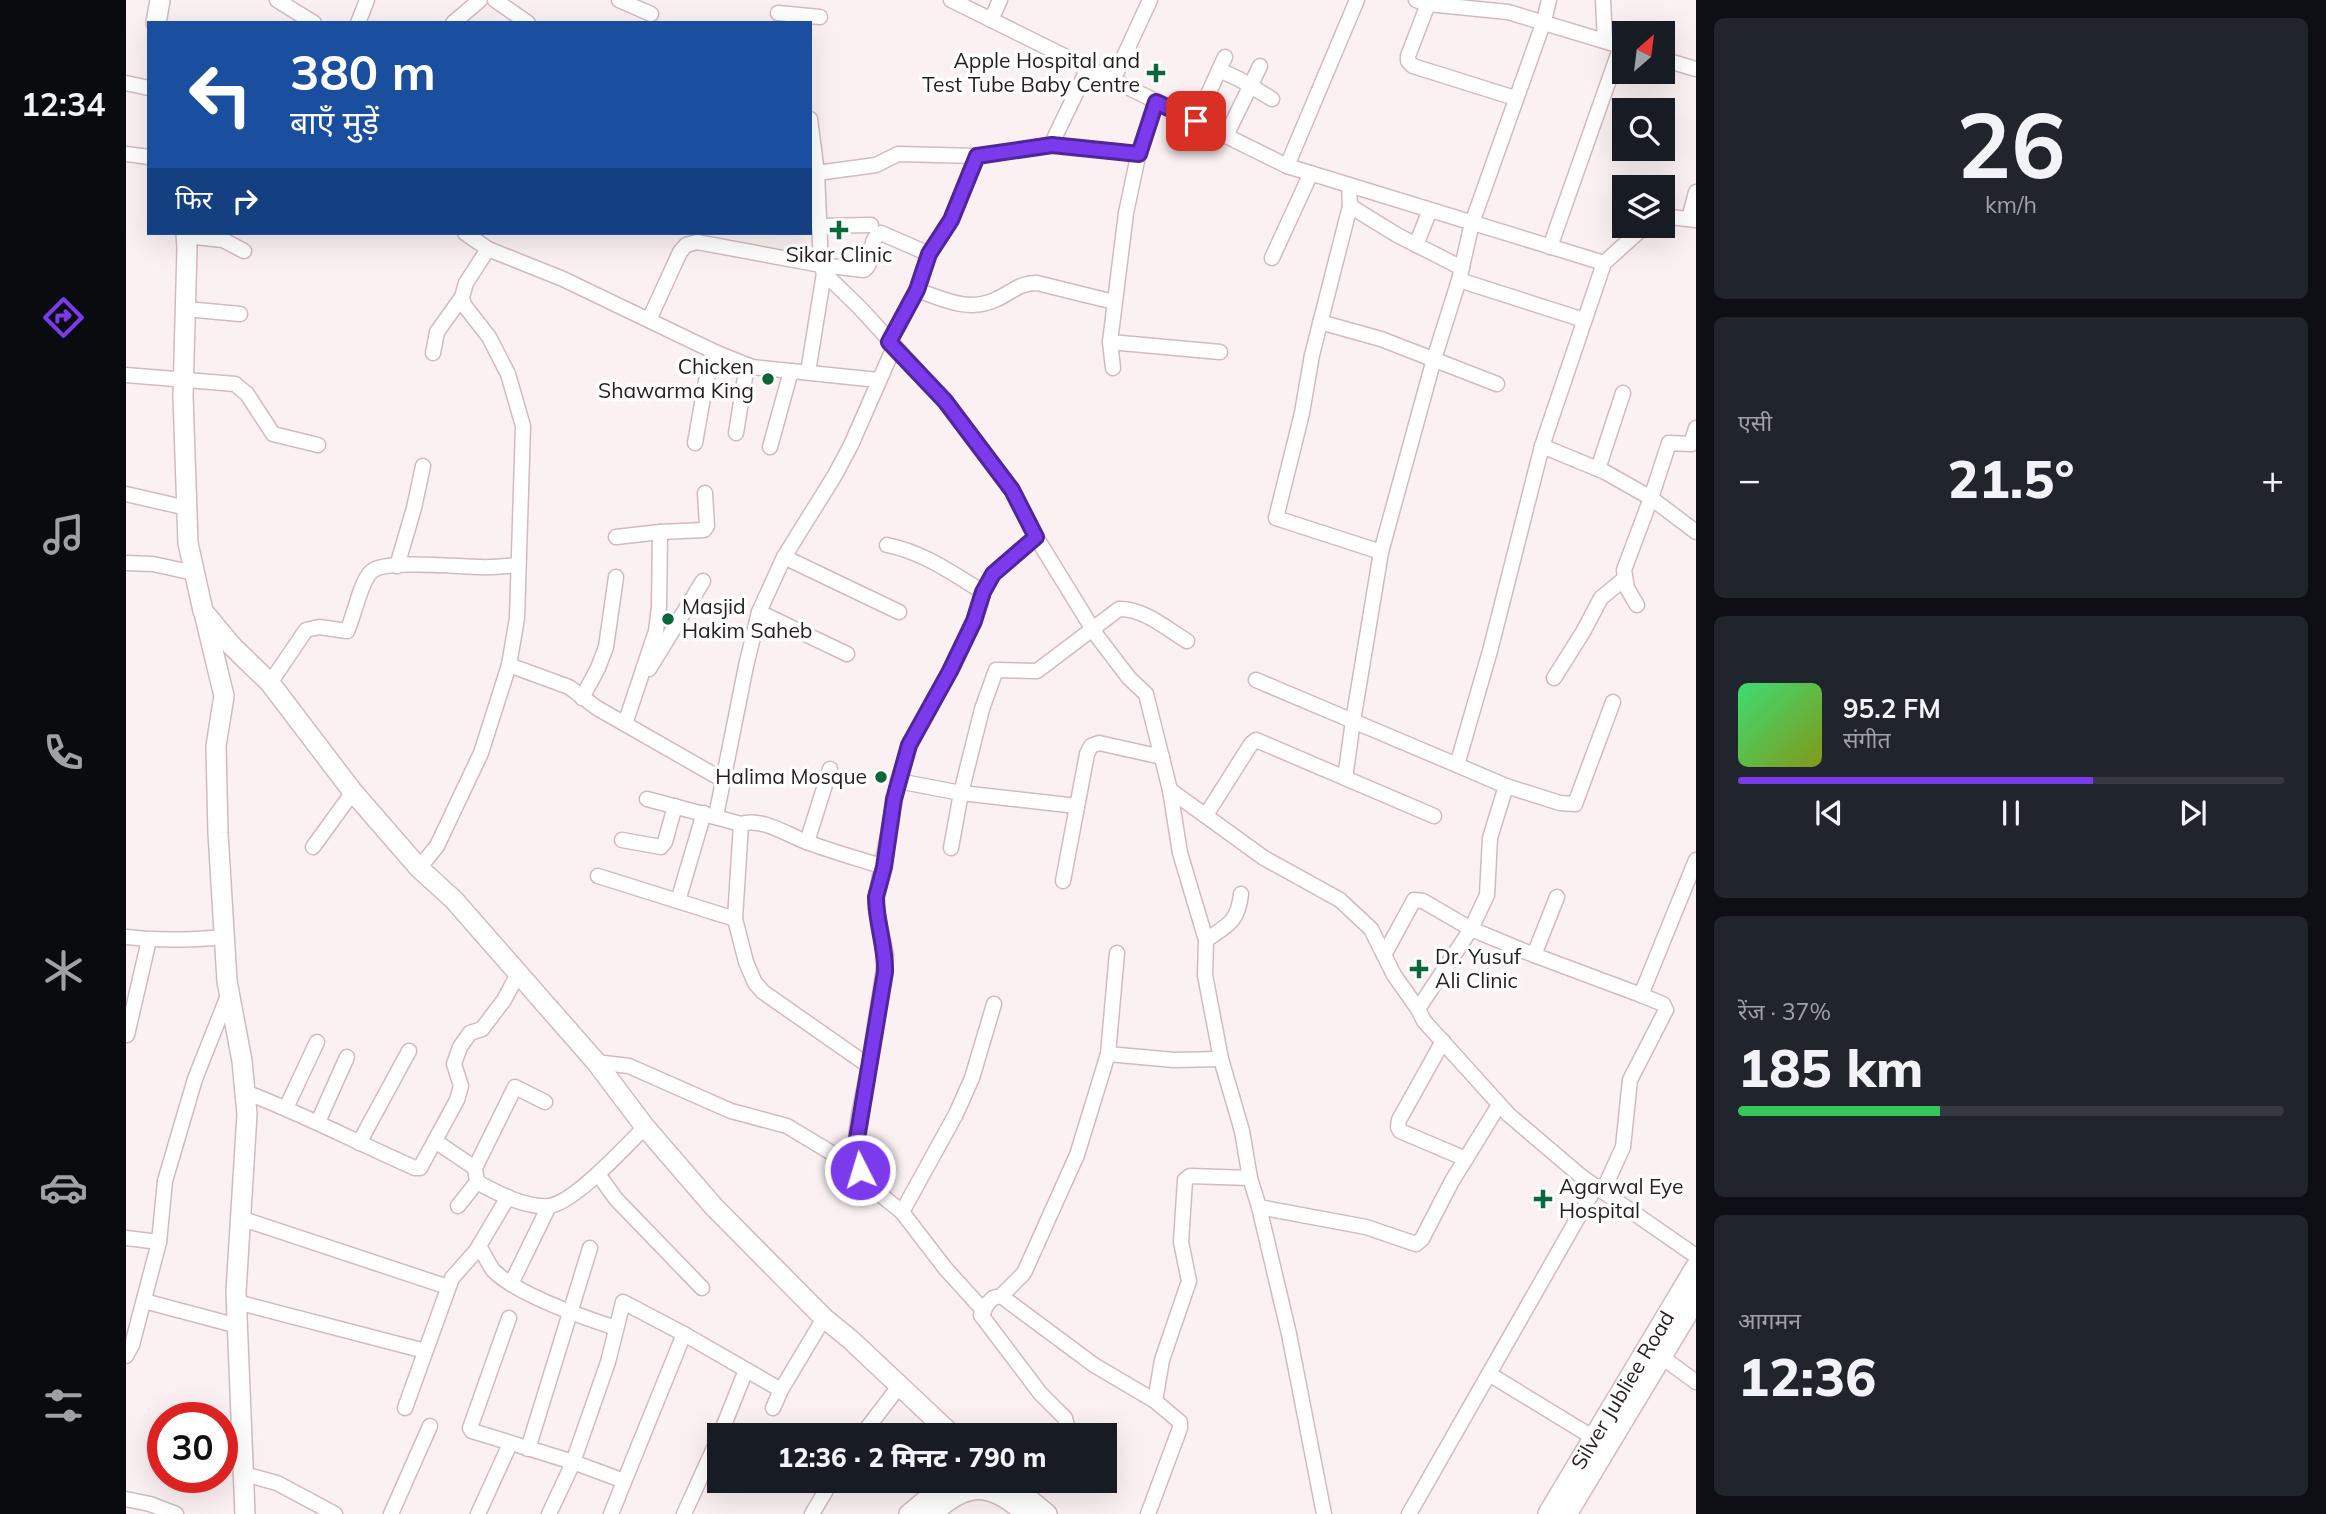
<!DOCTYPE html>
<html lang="hi">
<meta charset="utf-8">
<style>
body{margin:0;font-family:Mulish,"Noto Sans Devanagari",sans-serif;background:#20242c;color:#f1f3f6;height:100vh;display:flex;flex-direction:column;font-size:26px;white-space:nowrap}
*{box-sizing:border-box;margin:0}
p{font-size:23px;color:#9ea1a6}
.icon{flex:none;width:38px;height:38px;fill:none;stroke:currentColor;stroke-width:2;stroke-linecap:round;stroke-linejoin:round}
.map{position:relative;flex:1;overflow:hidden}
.sheet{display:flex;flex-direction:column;gap:18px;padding:18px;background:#0d0f14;width:630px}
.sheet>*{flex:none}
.guide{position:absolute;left:21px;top:21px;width:665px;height:214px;border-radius:0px;box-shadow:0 7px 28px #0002;background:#1a4fa0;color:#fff;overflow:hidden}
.needle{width:46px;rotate:28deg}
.fabs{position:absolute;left:1486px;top:21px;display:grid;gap:14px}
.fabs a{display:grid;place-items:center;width:63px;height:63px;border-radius:0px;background:#171b24;box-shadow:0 7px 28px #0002;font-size:35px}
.speed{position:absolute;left:21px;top:1402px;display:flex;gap:14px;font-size:35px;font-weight:700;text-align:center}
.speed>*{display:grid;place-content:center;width:91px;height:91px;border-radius:50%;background:#171b24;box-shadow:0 7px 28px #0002;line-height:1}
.speed .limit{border:10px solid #d22;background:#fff;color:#111}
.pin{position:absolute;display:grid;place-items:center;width:60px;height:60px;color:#fff;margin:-30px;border-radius:14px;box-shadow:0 4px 10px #0006}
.me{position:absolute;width:77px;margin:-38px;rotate:355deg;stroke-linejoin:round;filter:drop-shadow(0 0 5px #0008)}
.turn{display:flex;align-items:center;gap:24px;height:147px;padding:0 28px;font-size:32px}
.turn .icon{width:91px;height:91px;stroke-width:2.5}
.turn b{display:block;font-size:49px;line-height:60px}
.then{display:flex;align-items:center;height:66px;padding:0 28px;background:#0003;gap:14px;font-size:26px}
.big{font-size:52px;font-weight:800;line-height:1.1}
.sheet .widget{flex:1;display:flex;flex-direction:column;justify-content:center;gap:10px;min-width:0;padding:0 24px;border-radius:10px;background:#20242c}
.sheet .dial{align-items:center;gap:0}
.dial b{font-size:91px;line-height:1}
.song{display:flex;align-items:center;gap:21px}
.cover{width:84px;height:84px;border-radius:10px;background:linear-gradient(135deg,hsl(140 70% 55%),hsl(70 70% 35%))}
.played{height:7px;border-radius:4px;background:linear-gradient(90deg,#7c3aed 65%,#363941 65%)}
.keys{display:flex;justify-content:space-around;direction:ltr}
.heat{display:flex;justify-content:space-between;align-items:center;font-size:38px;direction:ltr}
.charge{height:10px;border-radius:5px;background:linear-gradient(90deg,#34c759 37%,#363941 0)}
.trip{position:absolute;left:581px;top:1423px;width:410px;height:70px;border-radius:0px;background:#171b24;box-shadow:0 7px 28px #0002;font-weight:800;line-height:70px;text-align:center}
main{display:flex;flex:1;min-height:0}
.dock{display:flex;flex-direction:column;width:126px;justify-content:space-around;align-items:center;background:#090b0e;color:#9ea1a6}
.dock .icon{width:49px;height:49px}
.dock .on{color:#7c3aed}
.dock b{font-size:32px;color:#f1f3f6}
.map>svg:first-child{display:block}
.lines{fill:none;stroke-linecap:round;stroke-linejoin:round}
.street-casing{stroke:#d4babf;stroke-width:17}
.secondary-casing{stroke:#d4babf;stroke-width:22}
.primary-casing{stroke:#d4babf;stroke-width:24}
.street{stroke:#fff;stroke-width:14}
.secondary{stroke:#fff;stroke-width:19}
.primary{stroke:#fff;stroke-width:21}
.route-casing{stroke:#51269a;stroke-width:18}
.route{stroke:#7c3aed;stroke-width:12}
.poi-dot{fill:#08673b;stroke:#fff;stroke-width:2.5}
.labels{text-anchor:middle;stroke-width:7;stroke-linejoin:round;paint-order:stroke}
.poi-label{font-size:21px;fill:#271e1f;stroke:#fff;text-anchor:end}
.street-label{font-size:21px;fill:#271e1f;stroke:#fff}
</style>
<main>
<nav class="dock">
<b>12:34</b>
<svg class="icon on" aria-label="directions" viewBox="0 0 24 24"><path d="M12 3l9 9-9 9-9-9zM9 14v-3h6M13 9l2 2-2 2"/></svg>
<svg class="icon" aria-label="music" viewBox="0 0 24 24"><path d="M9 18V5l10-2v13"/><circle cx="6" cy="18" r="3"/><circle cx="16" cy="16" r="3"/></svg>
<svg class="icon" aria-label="phone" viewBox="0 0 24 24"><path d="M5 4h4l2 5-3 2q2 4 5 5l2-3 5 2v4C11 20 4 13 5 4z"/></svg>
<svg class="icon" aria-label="climate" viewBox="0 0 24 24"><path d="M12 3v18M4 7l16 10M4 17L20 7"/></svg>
<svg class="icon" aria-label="car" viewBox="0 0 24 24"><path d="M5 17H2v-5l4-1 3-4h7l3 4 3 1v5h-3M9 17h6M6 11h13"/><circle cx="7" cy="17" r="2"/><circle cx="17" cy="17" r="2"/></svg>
<svg class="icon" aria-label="filters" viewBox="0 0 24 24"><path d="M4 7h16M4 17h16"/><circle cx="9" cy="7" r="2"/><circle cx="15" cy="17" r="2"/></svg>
</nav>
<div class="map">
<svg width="1570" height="1514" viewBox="0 0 1570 1514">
<rect width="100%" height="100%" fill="#fbf1f2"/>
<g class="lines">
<g class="street-casing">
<g id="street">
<path d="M151 0 188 23"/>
<path d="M369 0 402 23"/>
<path d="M493 0 525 14"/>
<path d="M825 0 1161 166"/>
<path d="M1231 0 1161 166 1478 263"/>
<path d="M1290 0 1302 4 1382 12 1498 47"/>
<path d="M1423 0 1418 21 1346 223 1333 280 1458 320"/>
<path d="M1477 0 1479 41"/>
<path d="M1302 4 1282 56V61L1287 66 1389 98"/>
<path d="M652 13 694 17"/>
<path d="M865 20 874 0"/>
<path d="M232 23 241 0"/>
<path d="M327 23 354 0"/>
<path d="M1536 59 1570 69"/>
<path d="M1093 70 1113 79 1146 99"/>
<path d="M987 80 1024 0"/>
<path d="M0 83 23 88"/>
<path d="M684 119 691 173 695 265 698 273 734 308 819 401 886 490 910 537 971 636 1003 678 1020 694 1044 790 1054 853 1080 940 1079 975 1095 1059 1116 1131 1124 1178 1133 1207 1163 1334 1198 1514"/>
<path d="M1070 121 1099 57"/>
<path d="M1100 136 1134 66"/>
<path d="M925 145 962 68"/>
<path d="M0 154 23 157"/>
<path d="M691 173 750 165 772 154 851 156 927 145 1014 154"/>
<path d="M1223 185 1224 206 1186 355 1176 413 1150 518 1255 552"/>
<path d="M1224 206 1271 235 1336 268"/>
<path d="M1536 216 1570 220"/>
<path d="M1563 219 1570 192"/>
<path d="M693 226 745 225"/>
<path d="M1519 226 1478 263 1416 446 1479 472 1525 498 1570 532"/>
<path d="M60 236 97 240 118 251"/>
<path d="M1290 245 1304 210"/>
<path d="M1424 247 1495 46"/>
<path d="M362 249 437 279 591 353 626 367 752 380"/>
<path d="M1146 258 1185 173"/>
<path d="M1333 280 1308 359 1255 552 1227 721 1331 765 1364 651 1416 446"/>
<path d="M791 290C817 299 843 313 871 299 886 292 893 283 911 283L988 302"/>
<path d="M60 309 114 314"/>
<path d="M523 320 554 252 560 245 571 242 695 265 738 270C750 261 740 240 755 233L803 254"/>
<path d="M1194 322 1255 339 1371 384"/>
<path d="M763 342 791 290 803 254 825 220 851 156"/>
<path d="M984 342 1094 352"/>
<path d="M307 353 311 332 336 297"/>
<path d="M987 368 984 342 1000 213 1011 161 1030 102"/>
<path d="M682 372 698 273"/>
<path d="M0 375 109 384 121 394 147 434 192 445"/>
<path d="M610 433 621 365"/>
<path d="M569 443 580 381 591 353"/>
<path d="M644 447 665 371"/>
<path d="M1472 469 1497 393"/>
<path d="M0 494 61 508"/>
<path d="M490 537 534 532 578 530 581 526 579 493"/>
<path d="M761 545C797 552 826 573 857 592"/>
<path d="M658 557 773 612"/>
<path d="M0 563 27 564 68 573"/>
<path d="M271 566 288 508 297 466"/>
<path d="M1511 605 1501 588 1498 570 1525 498 1543 443 1565 444 1570 428"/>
<path d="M633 612 721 654"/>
<path d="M383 665 443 687 471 708 597 780"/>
<path d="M523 669 577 581"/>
<path d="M1428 678 1457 632 1475 598 1498 579"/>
<path d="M1130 680 1227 721 1219 778"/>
<path d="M144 683 180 630 193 627 221 631C229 615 234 581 246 571 260 559 334 567 354 567 367 568 380 566 392 565"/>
<path d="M456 698 472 668 480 647 490 577"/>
<path d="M499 724 530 631 533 607 534 532"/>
<path d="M1331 765 1380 786 1364 838 1361 895 1345 929 1408 955 1515 995 1570 860"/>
<path d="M772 781 835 793 951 806"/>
<path d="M1380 786 1434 803 1449 804 1487 702"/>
<path d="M1044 790 1138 858 1214 900 1245 929 1268 975 1292 1009"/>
<path d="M521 799 615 824C637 817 663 836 683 843 708 852 733 859 758 867"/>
<path d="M1080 815 1125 744 1130 740 1308 816"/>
<path d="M590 816 620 666 633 612 658 557 709 475 725 445 768 347"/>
<path d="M615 824 609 919 620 962 629 983 637 992 743 1066C738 1095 723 1141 734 1169 741 1187 762 1200 776 1212"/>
<path d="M496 840 535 847 539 842 549 806"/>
<path d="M681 842 704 769"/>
<path d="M187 847 227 792"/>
<path d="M825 848 835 793 856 709 870 670 911 671 993 609C1017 608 1041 629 1061 641"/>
<path d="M293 868 311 846 355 753 383 665 391 618 397 426 382 374 363 337 338 305 336 297 340 283 362 249 339 233"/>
<path d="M472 876 609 919"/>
<path d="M937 881 961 754 965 746 973 743 1036 757"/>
<path d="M552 901 578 813"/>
<path d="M0 937C33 941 66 940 99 937"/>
<path d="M1080 940C1102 925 1112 922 1115 894"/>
<path d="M1258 955 1288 900 1297 901 1345 929 1292 1009 1298 1021 1383 1115 1456 1177 1570 1256"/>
<path d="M1408 955 1431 897"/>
<path d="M1 1035 23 940"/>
<path d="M1317 1041 1273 1120 1272 1127 1274 1131 1340 1159"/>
<path d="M982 1054 1048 1060 1095 1059"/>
<path d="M470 1062 503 1066 605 1111 661 1126 734 1170"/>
<path d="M743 1066 760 955 750 908V897L772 781 784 745 824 671 848 621 857 592 867 574 910 537"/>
<path d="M119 1092C177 1114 232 1143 289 1168H294L331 1100 335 1086 328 1064 334 1047 344 1033 356 1029 378 1000 392 974"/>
<path d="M160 1108 191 1042"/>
<path d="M192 1122 221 1057"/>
<path d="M309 1141 349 1168"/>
<path d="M233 1143 283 1051"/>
<path d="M472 1174 490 1199 576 1288"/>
<path d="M351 1182C371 1193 399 1208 423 1206 448 1203 500 1146 519 1127"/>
<path d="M1477 1191 1497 1147 1504 1080 1540 1010 1537 1004 1515 995"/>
<path d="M332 1206 351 1182 349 1168 389 1087 419 1102"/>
<path d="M1133 1207 1240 1227 1290 1244 1296 1239 1326 1181 1373 1105"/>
<path d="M114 1218 322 1287"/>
<path d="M0 1238 33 1242"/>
<path d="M353 1246C358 1254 362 1263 367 1270 391 1295 456 1317 490 1328"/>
<path d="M385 1284 423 1206"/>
<path d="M875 1296 968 1365 1029 1401 1054 1422V1428L1022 1514"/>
<path d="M18 1301 112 1326"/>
<path d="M111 1302 299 1351"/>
<path d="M858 1311 819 1268 776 1212 830 1114 846 1078 868 1004"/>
<path d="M383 1318 349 1414 344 1428 346 1431 447 1462 498 1481"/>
<path d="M1529 1352 1570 1382"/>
<path d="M0 1356 6 1345 33 1242 39 1181 69 1079 103 993"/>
<path d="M1363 1374 1468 1438"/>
<path d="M1029 1401 1036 1360 1063 1281 1055 1242 1059 1180 1064 1176 1124 1178"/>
<path d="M279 1408 326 1278 350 1251 382 1197"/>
<path d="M647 1408 655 1390 698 1318"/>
<path d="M594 1435 620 1370"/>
<path d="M736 1435 774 1385"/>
<path d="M938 1435 942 1430 939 1418 914 1393 855 1315 862 1303 867 1298 875 1296 898 1273 951 1155 982 1054 991 953"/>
<path d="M402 1449 464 1248"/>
<path d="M118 1474 151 1483 209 1514"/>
<path d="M0 1499 24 1504 50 1514"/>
<path d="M265 1514 304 1426"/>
<path d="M352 1514 384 1444"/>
<path d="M423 1514 446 1465 482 1362 497 1302 558 1334 655 1390"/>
<path d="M485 1514 558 1334"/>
<path d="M558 1514 593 1437"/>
<path d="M686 1514 706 1480"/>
<path d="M1283 1514 1470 1186"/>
</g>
</g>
<g class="secondary-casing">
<g id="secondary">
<path d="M30 23 34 0"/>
<path d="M60 233 61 248 57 396 62 543 77 611 106 646 144 683 227 792 293 868 328 900 470 1062 519 1127 588 1207 698 1318 725 1340 826 1435"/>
<path d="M79 617 98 696 90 746 92 833 101 981 116 1061 121 1114 110 1292 119 1514"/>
<path d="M880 1480 921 1514"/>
<path d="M783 1514 824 1480"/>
<path d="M806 1514C842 1481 864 1482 900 1514"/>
</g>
</g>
<g class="primary-casing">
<g id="primary">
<path id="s1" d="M1423 1514 1570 1268"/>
<path d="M1440 1514 1570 1298"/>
</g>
</g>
<use href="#street" class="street"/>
<use href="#secondary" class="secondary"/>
<use href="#primary" class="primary"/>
</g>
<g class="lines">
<g class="route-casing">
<path id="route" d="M734 1170 730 1145 759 972C760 947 750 923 750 897L758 867 768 799 783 745 824 671 848 621 857 592 867 574 910 537 886 490 819 401 763 342 791 290 803 254 825 220 851 156 926 145 1013 154 1030 102 1070 121"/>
</g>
<use href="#route" class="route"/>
</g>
<g class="poi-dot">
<path d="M1026.5 62.5h7v7h7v7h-7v7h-7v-7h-7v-7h7z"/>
<path d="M709.5 219.5h7v7h7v7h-7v7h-7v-7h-7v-7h7z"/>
<circle cx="642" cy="379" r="7"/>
<circle cx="542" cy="619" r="7"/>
<circle cx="755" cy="777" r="7"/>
<path d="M1289.5 958.5h7v7h7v7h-7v7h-7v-7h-7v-7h7z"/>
<path d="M1413.5 1188.5h7v7h7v7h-7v7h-7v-7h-7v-7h7z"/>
</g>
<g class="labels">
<g class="poi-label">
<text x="1014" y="68">Apple Hospital and<tspan x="1014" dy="24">Test Tube Baby Centre</tspan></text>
<text x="713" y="262" text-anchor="middle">Sikar Clinic</text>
<text x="628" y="374">Chicken<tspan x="628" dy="24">Shawarma King</tspan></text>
<text x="556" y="614" text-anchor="start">Masjid<tspan x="556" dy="24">Hakim Saheb</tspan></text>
<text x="741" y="784">Halima Mosque</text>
<text x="1309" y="964" text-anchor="start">Dr. Yusuf<tspan x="1309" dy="24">Ali Clinic</tspan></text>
<text x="1433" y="1194" text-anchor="start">Agarwal Eye<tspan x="1433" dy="24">Hospital</tspan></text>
</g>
<g class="street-label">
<text dy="7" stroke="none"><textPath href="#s1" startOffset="144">Silver Jubliee Road</textPath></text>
</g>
</g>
</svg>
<div class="fabs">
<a><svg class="needle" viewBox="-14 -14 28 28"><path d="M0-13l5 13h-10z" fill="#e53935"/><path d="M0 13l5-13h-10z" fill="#9ea1a6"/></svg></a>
<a><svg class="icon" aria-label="search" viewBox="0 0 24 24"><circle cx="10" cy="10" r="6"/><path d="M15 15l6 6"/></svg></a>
<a><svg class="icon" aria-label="layers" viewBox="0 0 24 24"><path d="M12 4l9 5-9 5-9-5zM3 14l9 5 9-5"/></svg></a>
</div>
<div class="speed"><div class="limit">30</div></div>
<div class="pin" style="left:1070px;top:121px;background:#d93025"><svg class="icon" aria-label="arrive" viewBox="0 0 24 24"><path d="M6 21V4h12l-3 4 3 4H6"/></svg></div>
<svg class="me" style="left:734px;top:1170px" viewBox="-20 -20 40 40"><circle r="17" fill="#7c3aed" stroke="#fff" stroke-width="3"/><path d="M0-11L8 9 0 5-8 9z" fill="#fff"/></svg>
<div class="trip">12:36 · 2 मिनट · 790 m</div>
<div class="guide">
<div class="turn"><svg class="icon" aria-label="left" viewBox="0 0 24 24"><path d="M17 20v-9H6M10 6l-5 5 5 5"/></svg><div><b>380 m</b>बाएँ मुड़ें</div></div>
<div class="then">फिर<svg class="icon" aria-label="right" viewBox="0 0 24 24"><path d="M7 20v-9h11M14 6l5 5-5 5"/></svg></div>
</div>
</div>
<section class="sheet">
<div class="widget dial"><b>26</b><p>km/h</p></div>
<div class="widget"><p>एसी</p>
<div class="heat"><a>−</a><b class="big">21.5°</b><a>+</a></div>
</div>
<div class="widget">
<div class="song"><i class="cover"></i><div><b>95.2 FM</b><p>संगीत</p></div></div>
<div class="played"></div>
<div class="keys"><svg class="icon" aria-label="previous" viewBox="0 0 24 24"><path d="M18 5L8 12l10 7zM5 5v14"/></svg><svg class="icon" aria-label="pause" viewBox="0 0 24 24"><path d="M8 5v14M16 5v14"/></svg><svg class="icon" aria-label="next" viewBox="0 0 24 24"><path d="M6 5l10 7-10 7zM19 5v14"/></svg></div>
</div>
<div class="widget"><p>रेंज · 37%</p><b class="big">185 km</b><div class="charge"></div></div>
<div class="widget"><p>आगमन</p><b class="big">12:36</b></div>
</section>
</main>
